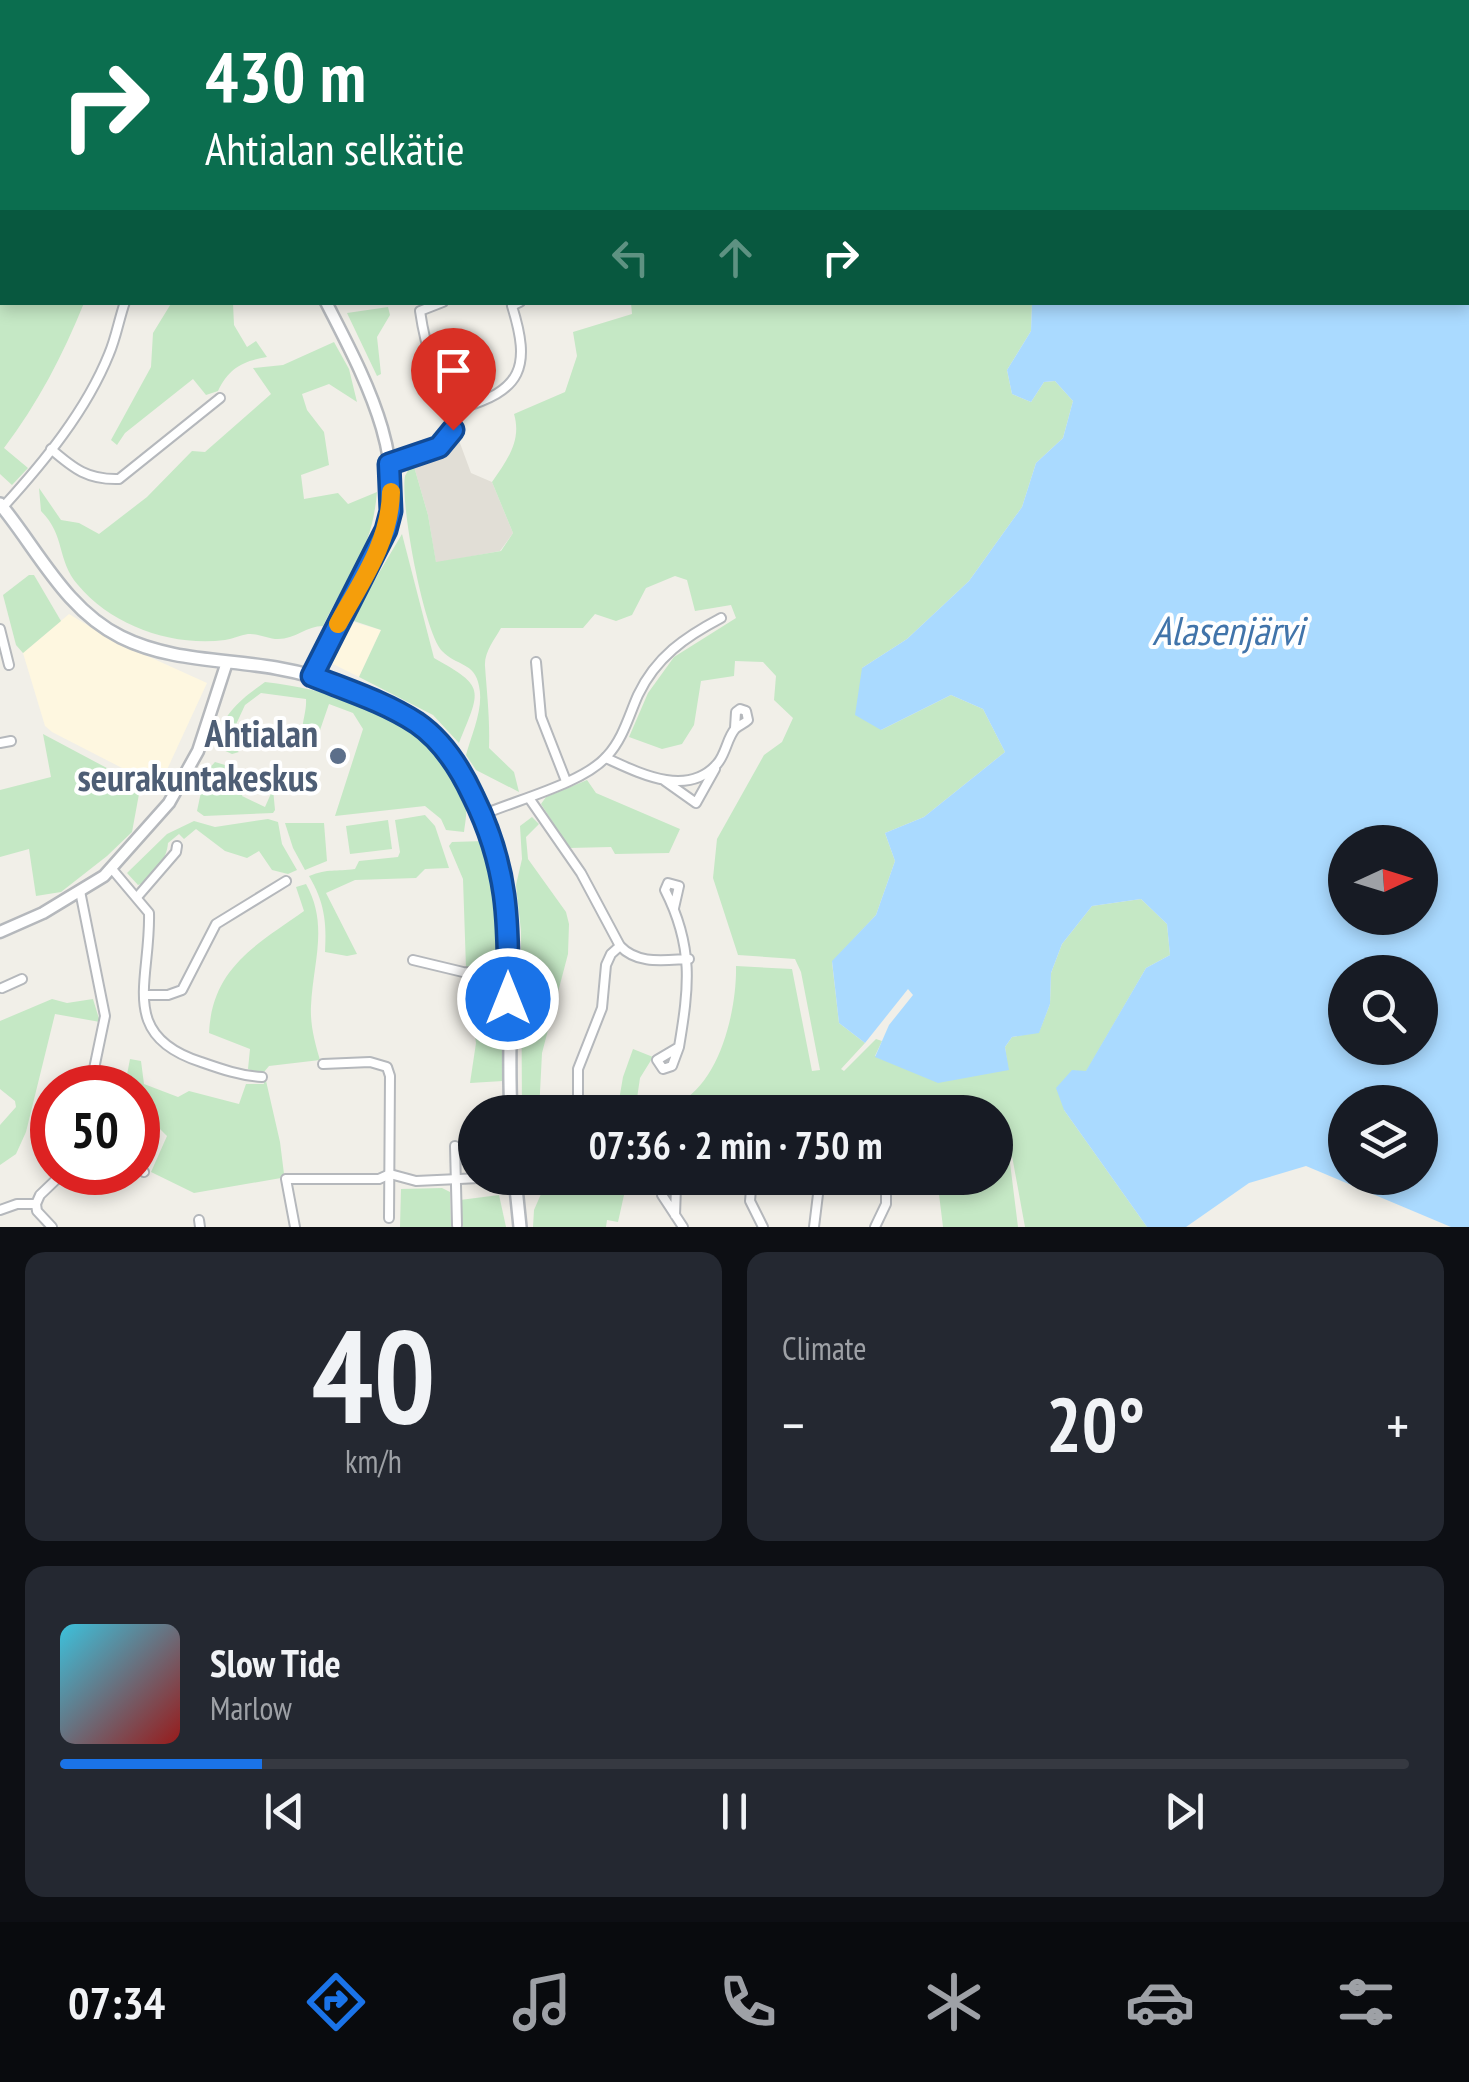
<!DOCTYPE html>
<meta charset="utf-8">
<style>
body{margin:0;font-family:"PT Sans Narrow",sans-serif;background:#242831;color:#f1f3f6;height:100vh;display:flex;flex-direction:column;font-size:38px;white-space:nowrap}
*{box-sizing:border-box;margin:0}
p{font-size:32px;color:#9ea1a6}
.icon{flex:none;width:55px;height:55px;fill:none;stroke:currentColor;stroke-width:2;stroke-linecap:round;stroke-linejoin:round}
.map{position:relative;height:1227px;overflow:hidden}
.details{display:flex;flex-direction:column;gap:25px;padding:25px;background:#0d0f14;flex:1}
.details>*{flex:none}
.guide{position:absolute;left:0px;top:0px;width:1470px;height:305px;box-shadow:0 5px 15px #0003;background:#0b6e4f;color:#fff;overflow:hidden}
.needle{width:65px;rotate:86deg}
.controls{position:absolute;left:1328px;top:825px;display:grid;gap:20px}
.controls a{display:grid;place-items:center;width:110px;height:110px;border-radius:50%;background:#171b24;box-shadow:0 5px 15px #0003;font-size:50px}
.speed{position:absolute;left:30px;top:1065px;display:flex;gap:20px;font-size:50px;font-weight:700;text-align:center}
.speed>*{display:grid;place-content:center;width:130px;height:130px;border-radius:50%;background:#171b24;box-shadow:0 5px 15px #0003;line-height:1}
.speed .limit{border:15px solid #d22;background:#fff;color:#111}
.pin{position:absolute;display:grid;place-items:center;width:85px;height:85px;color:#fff;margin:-102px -42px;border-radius:50% 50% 50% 0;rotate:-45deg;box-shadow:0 0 10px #0007}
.pin .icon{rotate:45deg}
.me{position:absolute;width:110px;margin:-55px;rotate:0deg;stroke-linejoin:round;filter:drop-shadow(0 0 8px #0008)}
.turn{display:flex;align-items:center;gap:35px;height:210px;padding:0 40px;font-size:45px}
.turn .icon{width:130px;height:130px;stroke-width:2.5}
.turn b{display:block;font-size:70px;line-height:85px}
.lanes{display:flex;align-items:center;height:95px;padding:0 40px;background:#0003;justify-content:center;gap:50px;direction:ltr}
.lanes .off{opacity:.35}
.big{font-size:75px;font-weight:700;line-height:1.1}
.details .card{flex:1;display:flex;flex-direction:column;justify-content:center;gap:15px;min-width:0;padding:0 35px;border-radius:20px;background:#242831}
.details .dial{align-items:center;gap:0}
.dial b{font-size:130px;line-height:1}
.song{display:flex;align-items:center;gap:30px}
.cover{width:120px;height:120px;border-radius:15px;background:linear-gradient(135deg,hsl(190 70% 55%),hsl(0 70% 35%))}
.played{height:10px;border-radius:5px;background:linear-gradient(90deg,#1a73e8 15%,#363941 15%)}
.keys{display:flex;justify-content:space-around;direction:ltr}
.heat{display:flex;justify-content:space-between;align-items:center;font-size:55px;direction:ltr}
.details .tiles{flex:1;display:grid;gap:25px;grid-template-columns:1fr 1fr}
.card:last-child{grid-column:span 2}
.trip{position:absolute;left:458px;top:1095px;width:555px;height:100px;border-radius:50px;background:#171b24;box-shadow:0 5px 15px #0003;font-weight:700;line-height:100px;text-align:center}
.tab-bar{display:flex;height:160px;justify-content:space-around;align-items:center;background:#090b0e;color:#9ea1a6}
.tab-bar .icon{width:70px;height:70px}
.tab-bar .active{color:#1a73e8}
.tab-bar b{font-size:45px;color:#f1f3f6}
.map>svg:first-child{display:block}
.commercial{fill:#fef7e0}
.education{fill:#e1ded6}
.green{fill:#c5e8c5}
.water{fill:#aadaff;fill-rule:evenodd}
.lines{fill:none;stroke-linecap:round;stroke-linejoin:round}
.river{stroke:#aadaff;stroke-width:11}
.minor-casing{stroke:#b5b8bc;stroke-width:12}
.tertiary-casing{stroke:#b5b8bc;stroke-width:15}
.secondary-casing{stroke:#b6babf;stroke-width:16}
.minor{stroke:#fff;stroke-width:8}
.tertiary{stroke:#fff;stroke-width:10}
.secondary{stroke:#fff;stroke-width:11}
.route-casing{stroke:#114b97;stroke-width:25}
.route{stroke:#1a73e8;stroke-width:18}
.slow{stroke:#f59e0b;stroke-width:18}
.service-dot{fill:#5c6f8a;stroke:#fff;stroke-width:4}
.labels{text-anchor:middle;stroke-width:8;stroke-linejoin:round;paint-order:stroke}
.service-label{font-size:38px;font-weight:bold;fill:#4e5e75;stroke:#fff;text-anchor:end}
.water-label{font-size:40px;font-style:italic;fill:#4174aa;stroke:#fff}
</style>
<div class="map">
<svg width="1469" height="1227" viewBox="0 0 1469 1227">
<rect width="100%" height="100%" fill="#f1efe8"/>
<g class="commercial">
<path d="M69 614 112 640 207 683 159 787 52 732 45 726 23 653Z"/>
<path d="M346 620 381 630 359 677 329 662Z"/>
</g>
<path class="education" d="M457 435 471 473 492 482 513 533 500 551 436 563 428 515 413 463 439 453Z"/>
<g class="green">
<path d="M0 0 228 2H2V302L84 303C63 355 38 403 4 448L28 468 12 485 0 474Z"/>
<path d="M172 302 233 303 234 325 247 347 256 341 267 357C243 361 229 368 218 391L206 395 193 379 125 433 117 445 111 440 151 367 153 333Z"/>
<path d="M631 303H1032L1031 331 1007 370 1012 394 1031 402 1044 382 1055 381 1073 401 1063 438 1036 463 1022 507 969 581 907 639 862 668 881 730 951 695 983 709 1005 752 924 817 885 833 895 861 876 915 832 962 839 1023 865 1043 841 1069 844 1071 876 1039 882 1041 875 1056 1008 1070 1005 1047 1012 1037 1039 1032 1050 1004 1051 973 1062 944 1092 906 1141 899 1167 924 1170 955 1146 968 1064 1110 1147 1227H1025L1012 1156 1010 1163 1018 1227H943L937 1178H995V1112H617L623 1077 633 1049 653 1057 640 1078 636 1105C648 1105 665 1109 676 1104 720 1085 737 1009 736 966L792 969 812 1071 820 1070 801 972 795 959 738 955 713 878 717 839 764 755 782 742 793 718 774 700 776 676 763 662 735 661 734 676 701 681 694 725 682 744 662 749 629 737 648 693 674 657 736 618 731 605 695 611 687 580 675 576 646 588 632 615 616 621 595 614 583 628H501C495 639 484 652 485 666 487 695 490 718 489 748L514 772 519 792 476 770 466 755C472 733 484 708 479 686 475 662 456 666 442 651 424 631 400 504 405 476 406 474 411 465 413 463L428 515 436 562 501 551 513 533 492 482C507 460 522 441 514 414L565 392 577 356 573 332 632 314Z"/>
<path d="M388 307 390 315 377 337 381 374 377 376 347 313Z"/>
<path d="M334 342 349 369 357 402 329 384 302 394 307 410 324 432 329 465 301 475 304 499 338 493 348 504 377 492C372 552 348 574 323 626 307 626 295 639 278 639 268 639 258 633 248 634 240 635 233 639 225 640 173 647 112 626 78 585 56 559 66 536 41 511L39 488 61 520 79 523 99 534 147 497 192 451 205 452 271 394 253 368 283 365Z"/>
<path d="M402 534 434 658C486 687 481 689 459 743L433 715 359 677 381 630 351 620Z"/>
<path d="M29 575H34L61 621 23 653 16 645 3 595Z"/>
<path d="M265 682C341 691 437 719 465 801 468 810 465 823 464 832L446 830 441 819 425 806 335 816 363 729 353 713 329 704 319 733 304 741C299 727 307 714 306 699L261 693 245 705 227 744 239 752 232 754 219 748C216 717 243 698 265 682Z"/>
<path d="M43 734 135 783 139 794 132 832 107 856 61 892 36 896 29 849 0 857V790L51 777Z"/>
<path d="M215 762 252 773 242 796 265 807 273 789 275 810 273 813 204 816 197 811 205 773Z"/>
<path d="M587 780 596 793 680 829 669 853 615 854 611 847 569 848 541 804 546 797Z"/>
<path d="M425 815 435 826 449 868 425 869 416 878 355 880 326 893 357 954 347 956 325 952C327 922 324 901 309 876 329 868 335 872 355 869L359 861 398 857 400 852 395 820Z"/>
<path d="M532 817 539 824 526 837 528 859 566 912 569 924 568 954 542 1053 539 1112H522L521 931 516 885 522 859 520 826Z"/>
<path d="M268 819 278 822 282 844 297 870 288 874 272 870 259 851 247 858 225 851 196 829 184 839 179 834 168 843C167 859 153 880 138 885L127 873 167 834 194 821 215 827Z"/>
<path d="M388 820 392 849 350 854 346 826Z"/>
<path d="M285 823H324L327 861 305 870 293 848Z"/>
<path d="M485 841 499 894 501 961 496 968H466L463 879 449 846 452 842Z"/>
<path d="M306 884C329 925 313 962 311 1006 310 1025 315 1043 320 1060L269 1066 264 1072 280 1142 284 1174 281 1178 194 1193 151 1172 167 1136 153 1122 147 1126 138 1119V1088L125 1085 130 1059 141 1061 144 1084 178 1097 189 1091 239 1104 246 1084H264L262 1074 248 1069 250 1049 209 1033C212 968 256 945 304 911L296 887Z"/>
<path d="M496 976 502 980 503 1081 470 1083 476 1043 466 977Z"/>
<path d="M52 999 67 1003 93 999 100 1022 55 1014 26 1132 16 1154 0 1165V1125L16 1107 15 1101 0 1089V1021Z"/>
<path d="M548 1178H635V1186H626L618 1222 607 1220 606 1227H533L534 1210Z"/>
<path d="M442 1188 450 1192 451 1227H400L401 1189Z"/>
<path d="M499 1195 506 1227H463L460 1200Z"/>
</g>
<path class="water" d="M968 0H1469V1227H1451L1306 1166 1249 1183 1186 1227H1147L1064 1110 1056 1088 1072 1070 1086 1071 1146 968 1170 955 1167 924 1141 899 1092 906 1062 944 1051 973 1050 1004 1039 1033 1012 1037 1005 1047 1009 1070 938 1083 875 1057 889 1025 913 995 908 989 865 1043 839 1023 832 961 876 915 895 861 885 833 924 817 1005 752 983 709 951 695 881 730 855 715 862 668 907 639 969 581 1022 507 1036 463 1063 438 1073 401 1055 381 1044 382 1031 402 1012 394 1007 370 1031 331 1032 303 1468 302V2H964ZM1345 842H1420V918H1345ZM1345 972H1420V1048H1345ZM1345 1102H1420V1178H1345Z"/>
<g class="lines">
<g class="river">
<path d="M176 2V0"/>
<path d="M0 266 2 264"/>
</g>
<g class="minor-casing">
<g id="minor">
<path d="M495 0 496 2"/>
<path d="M676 0 677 2"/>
<path d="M443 302 420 311C426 352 435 375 458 409"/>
<path d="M458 409C523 391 531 367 512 306L520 302"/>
<path d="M51 449C74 469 88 480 119 479L220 398"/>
<path d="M389 464C428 455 448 450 458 409"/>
<path d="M3 507C44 462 86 411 109 354 116 338 119 319 125 302"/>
<path d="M0 629 9 665"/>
<path d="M536 662 541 717 566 781"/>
<path d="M0 743 11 741"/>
<path d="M606 758C639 773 687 798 717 764 726 754 727 738 735 729 739 725 744 724 748 720L746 711 740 709 736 712 735 728"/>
<path d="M665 781 696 803 715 769"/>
<path d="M529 798 581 873 620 946C638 965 664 960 689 959"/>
<path d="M482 815C516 800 584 783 607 756 623 739 629 715 638 695 656 657 685 637 721 618"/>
<path d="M112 869 149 913C151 980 117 1035 201 1062 221 1069 241 1076 262 1077"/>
<path d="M80 891 105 1016 90 1088"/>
<path d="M138 896 176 852 177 846"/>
<path d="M674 908 679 886 668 883 665 890C694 947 689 987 679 1047L657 1060 663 1069 672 1066 679 1047"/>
<path d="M413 960 463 972 509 973"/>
<path d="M2 988 22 979"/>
<path d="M145 995H168L182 990 216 924 286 881"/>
<path d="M323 1064 370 1062 387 1067 390 1076 389 1218"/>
<path d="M578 1111V1069L602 1008 606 965 611 954 620 946"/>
<path d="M455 1146 457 1225"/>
<path d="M138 1165 144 1172"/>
<path d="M390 1174 416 1181 480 1178"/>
<path d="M752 1178 750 1201 763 1227"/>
<path d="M36 1204 40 1195 64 1172"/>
<path d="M36 1204 37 1211 52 1227"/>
<path d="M0 1210 17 1204H36"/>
<path d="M675 1215 676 1187 673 1184 662 1189V1195L683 1227"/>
<path d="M199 1220 200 1227"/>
<path d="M295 1227 286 1179H379L390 1174"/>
<path d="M814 1227 820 1178"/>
<path d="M875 1227 886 1204V1178"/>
</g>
</g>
<g class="tertiary-casing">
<g id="tertiary">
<path d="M231 0 232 2"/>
<path d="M312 676C330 630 362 591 381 545 414 464 362 373 326 302"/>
<path d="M0 932 43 913 104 876 169 803 198 751 227 662"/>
</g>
</g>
<g class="secondary-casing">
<g id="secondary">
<path d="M0 504C38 550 65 609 121 637 169 661 224 659 276 668 324 676 398 703 434 737 466 767 490 821 500 863 519 943 506 1031 511 1112"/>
<path d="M515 1178 520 1227"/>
</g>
</g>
<use href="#minor" class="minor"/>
<use href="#tertiary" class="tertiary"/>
<use href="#secondary" class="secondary"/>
</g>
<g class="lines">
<g class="route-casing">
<path id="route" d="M453 430 439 447 389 464 391 511 386 530 312 676C347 690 385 702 417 723 443 741 460 768 473 796 508 866 509 922 508 999"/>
</g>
<use href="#route" class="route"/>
<path class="slow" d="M338 624C361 582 390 542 391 492"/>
</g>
<circle class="service-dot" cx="338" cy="756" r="10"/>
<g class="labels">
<g class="service-label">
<text x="318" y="747">Ahtialan<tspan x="318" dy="44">seurakuntakeskus</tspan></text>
</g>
<g class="water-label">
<text x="1228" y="645">Alasenjärvi</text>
</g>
</g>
</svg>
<div class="controls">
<a><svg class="needle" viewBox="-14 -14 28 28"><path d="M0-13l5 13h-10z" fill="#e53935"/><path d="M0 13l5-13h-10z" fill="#9ea1a6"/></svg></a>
<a><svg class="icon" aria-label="search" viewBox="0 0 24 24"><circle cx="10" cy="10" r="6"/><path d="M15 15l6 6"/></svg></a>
<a><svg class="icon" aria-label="layers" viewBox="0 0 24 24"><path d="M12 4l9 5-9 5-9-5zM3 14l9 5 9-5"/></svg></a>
</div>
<div class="speed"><div class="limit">50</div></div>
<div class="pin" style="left:453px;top:430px;background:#d93025"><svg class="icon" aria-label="arrive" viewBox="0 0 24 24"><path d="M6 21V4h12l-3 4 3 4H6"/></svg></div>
<svg class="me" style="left:508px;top:999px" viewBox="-20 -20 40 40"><circle r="17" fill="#1a73e8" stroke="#fff" stroke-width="3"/><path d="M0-11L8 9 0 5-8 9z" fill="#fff"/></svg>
<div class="trip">07:36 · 2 min · 750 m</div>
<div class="guide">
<div class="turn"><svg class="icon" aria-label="right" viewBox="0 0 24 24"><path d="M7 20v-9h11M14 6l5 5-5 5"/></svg><div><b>430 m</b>Ahtialan selkätie</div></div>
<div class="lanes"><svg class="icon off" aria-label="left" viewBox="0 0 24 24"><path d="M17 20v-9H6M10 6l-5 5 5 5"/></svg><svg class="icon off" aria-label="ahead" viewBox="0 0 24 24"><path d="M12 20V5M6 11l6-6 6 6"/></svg><svg class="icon" aria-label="right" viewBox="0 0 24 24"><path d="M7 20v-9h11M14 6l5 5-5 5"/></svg></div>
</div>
</div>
<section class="details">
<div class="tiles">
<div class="card dial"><b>40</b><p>km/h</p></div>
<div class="card"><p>Climate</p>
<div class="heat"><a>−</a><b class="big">20°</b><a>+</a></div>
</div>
<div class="card">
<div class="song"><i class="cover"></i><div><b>Slow Tide</b><p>Marlow</p></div></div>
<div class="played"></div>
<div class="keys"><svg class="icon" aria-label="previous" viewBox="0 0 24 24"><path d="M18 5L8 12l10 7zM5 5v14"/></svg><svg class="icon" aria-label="pause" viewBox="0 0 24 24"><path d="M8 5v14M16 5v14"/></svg><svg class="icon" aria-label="next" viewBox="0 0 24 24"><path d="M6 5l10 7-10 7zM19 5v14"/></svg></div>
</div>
</div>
</section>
<nav class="tab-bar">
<b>07:34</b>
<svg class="icon active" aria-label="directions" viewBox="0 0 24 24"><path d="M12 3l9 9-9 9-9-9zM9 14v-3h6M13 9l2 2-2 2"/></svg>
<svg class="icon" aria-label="music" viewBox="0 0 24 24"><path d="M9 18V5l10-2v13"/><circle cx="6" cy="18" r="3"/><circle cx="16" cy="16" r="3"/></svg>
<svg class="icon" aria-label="phone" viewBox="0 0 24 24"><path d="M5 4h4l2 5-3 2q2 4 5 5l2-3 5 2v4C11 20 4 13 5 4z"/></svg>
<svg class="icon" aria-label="climate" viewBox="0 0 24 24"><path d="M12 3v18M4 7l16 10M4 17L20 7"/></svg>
<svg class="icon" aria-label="car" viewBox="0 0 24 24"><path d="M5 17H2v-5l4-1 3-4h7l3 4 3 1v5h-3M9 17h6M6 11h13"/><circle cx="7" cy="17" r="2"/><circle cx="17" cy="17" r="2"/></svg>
<svg class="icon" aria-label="filters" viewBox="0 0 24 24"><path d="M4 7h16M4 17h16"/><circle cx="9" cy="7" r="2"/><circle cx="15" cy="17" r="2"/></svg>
</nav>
